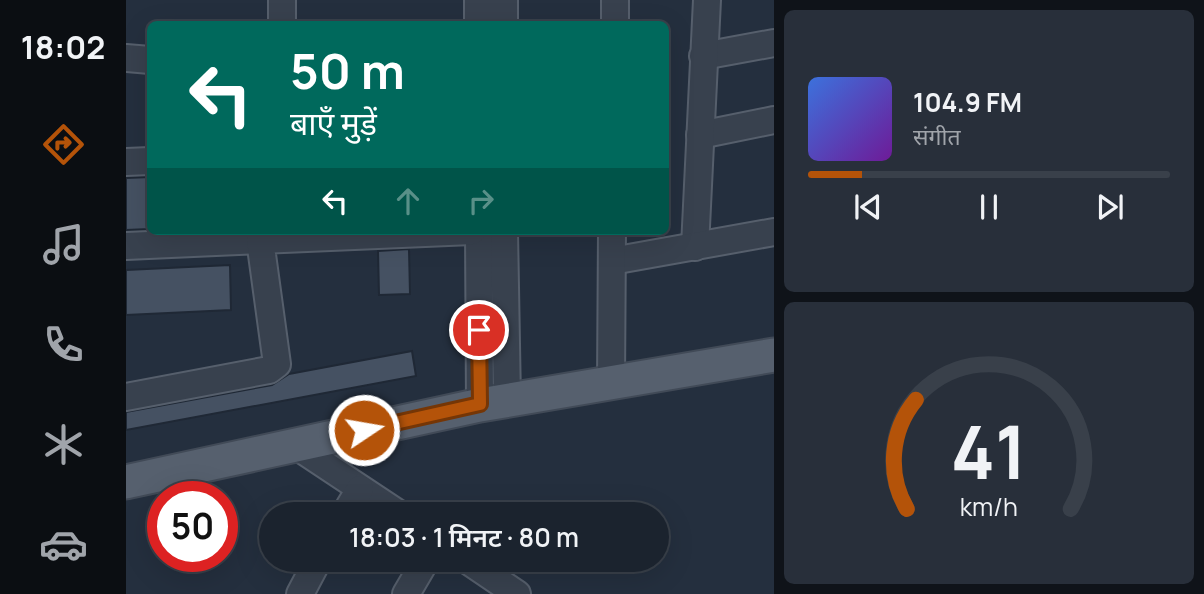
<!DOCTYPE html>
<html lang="hi">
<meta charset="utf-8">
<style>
body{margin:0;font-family:Manrope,"Noto Sans Devanagari",sans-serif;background:#282f3a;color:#f1f3f6;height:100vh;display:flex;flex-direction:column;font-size:26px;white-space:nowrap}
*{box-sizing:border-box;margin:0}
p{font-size:23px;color:#a0a4aa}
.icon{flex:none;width:38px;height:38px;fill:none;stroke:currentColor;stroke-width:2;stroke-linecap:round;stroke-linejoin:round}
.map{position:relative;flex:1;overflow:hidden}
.drawer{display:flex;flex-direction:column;gap:10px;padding:10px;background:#0f1319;width:430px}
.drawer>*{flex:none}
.top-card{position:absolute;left:21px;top:21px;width:522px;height:214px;border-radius:10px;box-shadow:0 7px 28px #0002,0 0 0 2px #39404a;background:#00695c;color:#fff;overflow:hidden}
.speed{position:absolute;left:21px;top:481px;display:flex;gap:14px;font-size:35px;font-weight:700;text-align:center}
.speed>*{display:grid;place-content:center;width:91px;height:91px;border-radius:50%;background:#1b232e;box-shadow:0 7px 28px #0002,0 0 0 2px #39404a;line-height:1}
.speed .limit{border:10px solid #d22;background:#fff;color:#111}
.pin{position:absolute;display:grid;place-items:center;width:60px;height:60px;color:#fff;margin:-30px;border:4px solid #fff;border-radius:50%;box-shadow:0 2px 7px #0007}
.me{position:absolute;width:77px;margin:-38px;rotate:78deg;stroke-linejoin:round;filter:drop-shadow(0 0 5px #0008)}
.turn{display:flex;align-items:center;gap:24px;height:147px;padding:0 28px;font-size:32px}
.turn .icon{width:91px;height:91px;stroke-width:2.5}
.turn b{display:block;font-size:49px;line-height:60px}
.lanes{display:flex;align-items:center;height:66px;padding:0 28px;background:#0003;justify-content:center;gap:35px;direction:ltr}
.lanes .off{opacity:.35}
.drawer .widget{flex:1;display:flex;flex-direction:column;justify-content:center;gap:10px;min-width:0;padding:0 24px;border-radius:10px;background:#282f3a}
.drawer .dial{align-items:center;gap:0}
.dial svg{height:182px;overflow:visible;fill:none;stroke:#39404a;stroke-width:7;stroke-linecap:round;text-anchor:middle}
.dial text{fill:#f1f3f6;stroke:none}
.song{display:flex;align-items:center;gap:21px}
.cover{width:84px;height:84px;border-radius:10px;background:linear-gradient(135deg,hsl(220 70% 55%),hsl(280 70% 35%))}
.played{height:7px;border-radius:4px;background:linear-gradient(90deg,#b45309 15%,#39404a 15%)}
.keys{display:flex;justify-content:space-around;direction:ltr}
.trip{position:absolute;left:133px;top:502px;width:410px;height:70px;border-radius:35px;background:#1b232e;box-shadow:0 7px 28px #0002,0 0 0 2px #39404a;font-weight:600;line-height:70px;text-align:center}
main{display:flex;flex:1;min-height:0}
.tabs{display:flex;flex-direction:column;width:126px;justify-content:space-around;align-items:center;background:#0b0e12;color:#a0a4aa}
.tabs .icon{width:49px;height:49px}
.tabs .active{color:#b45309}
.tabs b{font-size:32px;color:#f1f3f6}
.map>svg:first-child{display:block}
.building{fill:#455162;stroke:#1f2835;stroke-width:2}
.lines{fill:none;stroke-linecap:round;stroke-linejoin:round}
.minor-casing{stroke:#565f6c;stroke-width:30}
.major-casing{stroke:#414a57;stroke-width:37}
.minor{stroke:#38414e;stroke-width:26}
.major{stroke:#56606e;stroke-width:33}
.route-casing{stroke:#753606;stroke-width:18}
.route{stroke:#b45309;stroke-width:12}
</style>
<main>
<nav class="tabs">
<b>18:02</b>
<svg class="icon active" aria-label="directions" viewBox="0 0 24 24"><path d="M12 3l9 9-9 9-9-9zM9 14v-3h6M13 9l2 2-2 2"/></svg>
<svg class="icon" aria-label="music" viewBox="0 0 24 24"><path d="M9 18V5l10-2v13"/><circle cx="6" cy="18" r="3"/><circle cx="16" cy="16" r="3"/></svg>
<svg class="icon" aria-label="phone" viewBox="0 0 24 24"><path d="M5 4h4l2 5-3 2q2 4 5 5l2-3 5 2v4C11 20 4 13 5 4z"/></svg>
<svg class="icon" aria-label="climate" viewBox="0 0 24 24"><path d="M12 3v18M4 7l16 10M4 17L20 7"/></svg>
<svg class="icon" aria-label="car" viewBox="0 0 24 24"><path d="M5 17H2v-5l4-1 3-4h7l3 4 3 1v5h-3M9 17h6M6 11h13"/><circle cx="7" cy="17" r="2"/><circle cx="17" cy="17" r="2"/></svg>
</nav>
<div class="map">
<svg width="648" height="594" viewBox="0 0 648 594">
<rect width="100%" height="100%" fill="#242f3e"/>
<g class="building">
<path d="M24 177V229L0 230V178Z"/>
<path d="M283 249 284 294 253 295 252 251Z"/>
<path d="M104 265 105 310 0 315V270Z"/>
<path d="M286 351 290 376 0 430V412L146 385 163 374Z"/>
</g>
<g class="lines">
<g class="minor-casing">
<g id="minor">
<path d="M352 0V24"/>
<path d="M378 0V24"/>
<path d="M156 24V0"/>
<path d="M489 24V0"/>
<path d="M577 56 648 43"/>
<path d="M0 58 24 60"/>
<path d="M574 135 648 120"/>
<path d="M0 162 24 161"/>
<path d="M353 231 354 405"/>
<path d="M378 231 381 400"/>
<path d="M0 246 134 240"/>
<path d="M569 247 581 0"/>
<path d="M486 261 648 232"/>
<path d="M485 384 486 231"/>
<path d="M0 397 143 370 151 364 134 240 346 231"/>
<path d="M169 445 273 514"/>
<path d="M219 514 234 489"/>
<path d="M341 560 391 594"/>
<path d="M174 594 192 560"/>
<path d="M280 594 300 560"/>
</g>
</g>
<g class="major-casing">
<path id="major" d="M0 482 354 405 648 355"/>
</g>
<use href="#minor" class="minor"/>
<use href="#major" class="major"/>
</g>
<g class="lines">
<g class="route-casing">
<path id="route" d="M238 430 354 404 353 330"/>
</g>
<use href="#route" class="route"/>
</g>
</svg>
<div class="speed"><div class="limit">50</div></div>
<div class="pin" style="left:353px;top:330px;background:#d93025"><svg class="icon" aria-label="arrive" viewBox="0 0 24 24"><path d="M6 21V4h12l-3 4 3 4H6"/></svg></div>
<svg class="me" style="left:238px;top:430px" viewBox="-20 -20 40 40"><circle r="17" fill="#b45309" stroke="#fff" stroke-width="3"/><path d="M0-11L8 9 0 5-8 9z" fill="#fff"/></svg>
<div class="trip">18:03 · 1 मिनट · 80 m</div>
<div class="top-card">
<div class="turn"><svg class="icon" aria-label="left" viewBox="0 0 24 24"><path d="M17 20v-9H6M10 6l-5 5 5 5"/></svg><div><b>50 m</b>बाएँ मुड़ें</div></div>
<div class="lanes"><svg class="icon" aria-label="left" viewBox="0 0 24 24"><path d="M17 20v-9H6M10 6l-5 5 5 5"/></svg><svg class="icon off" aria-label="ahead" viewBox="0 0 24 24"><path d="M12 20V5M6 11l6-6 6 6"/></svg><svg class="icon off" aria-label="right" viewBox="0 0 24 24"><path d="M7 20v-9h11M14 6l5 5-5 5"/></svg></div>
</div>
</div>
<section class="drawer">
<div class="widget">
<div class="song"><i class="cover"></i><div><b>104.9 FM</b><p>संगीत</p></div></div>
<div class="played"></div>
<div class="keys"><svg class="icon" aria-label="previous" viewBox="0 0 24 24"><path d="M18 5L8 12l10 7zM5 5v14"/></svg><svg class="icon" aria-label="pause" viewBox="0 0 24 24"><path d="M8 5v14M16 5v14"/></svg><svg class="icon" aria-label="next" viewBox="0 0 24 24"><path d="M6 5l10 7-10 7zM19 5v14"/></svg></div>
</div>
<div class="widget dial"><svg viewBox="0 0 100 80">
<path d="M14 69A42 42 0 1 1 86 69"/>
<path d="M14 69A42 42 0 0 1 18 21" stroke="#b45309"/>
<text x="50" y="56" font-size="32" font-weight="700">41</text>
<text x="50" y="72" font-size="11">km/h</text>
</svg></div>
</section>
</main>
